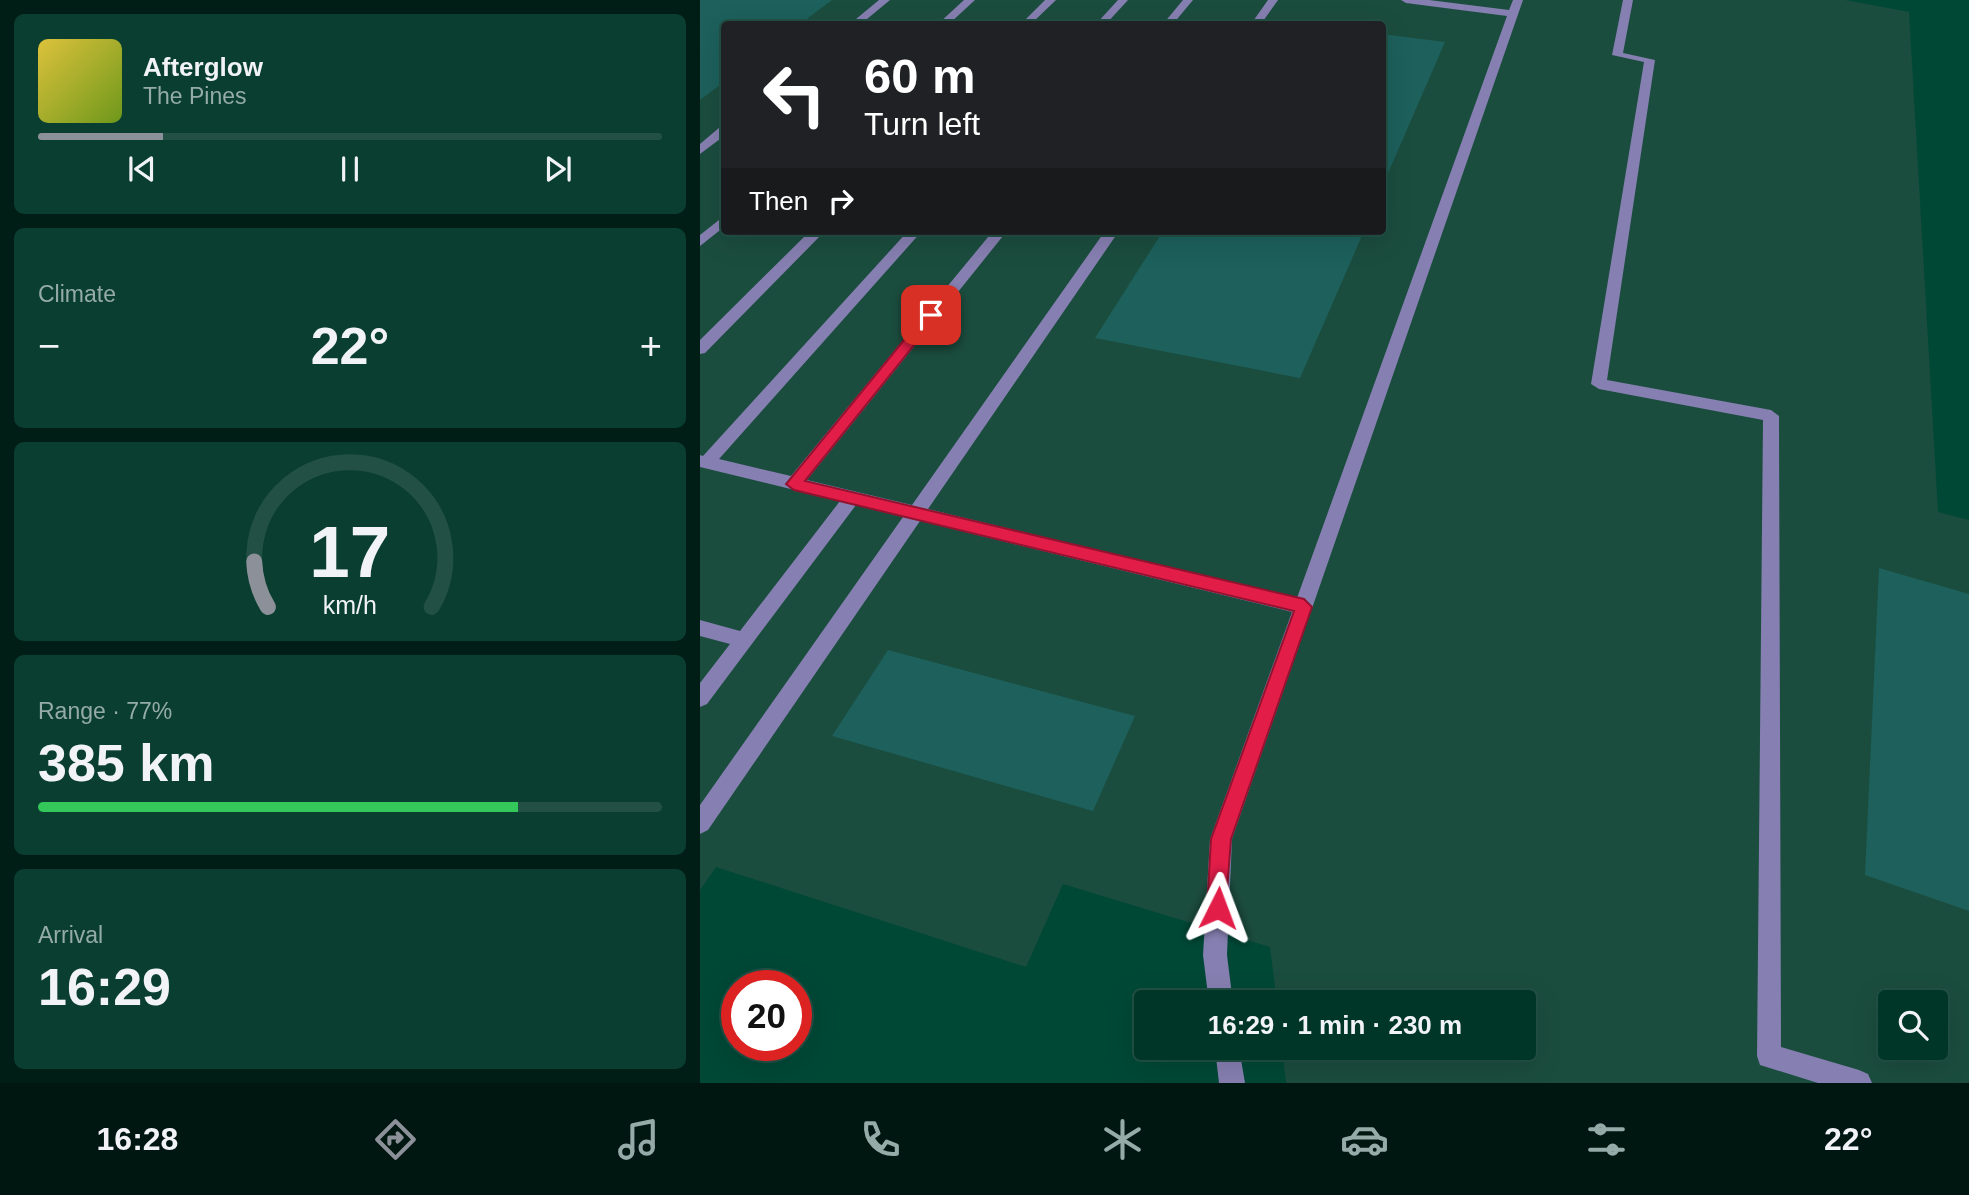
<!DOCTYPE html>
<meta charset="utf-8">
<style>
body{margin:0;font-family:Helvetica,sans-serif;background:#0a3e30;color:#f1f3f6;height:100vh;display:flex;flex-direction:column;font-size:26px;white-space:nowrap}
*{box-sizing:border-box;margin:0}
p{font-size:23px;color:#95aba8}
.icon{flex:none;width:38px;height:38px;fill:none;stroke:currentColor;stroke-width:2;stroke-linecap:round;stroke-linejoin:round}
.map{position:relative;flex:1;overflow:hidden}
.drawer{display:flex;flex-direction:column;gap:14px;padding:14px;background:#001e16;width:700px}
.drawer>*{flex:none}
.guide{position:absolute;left:21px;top:21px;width:665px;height:214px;border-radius:7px;box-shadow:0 7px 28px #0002,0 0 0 2px #225045;background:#202124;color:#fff;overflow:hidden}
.controls{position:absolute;left:1178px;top:990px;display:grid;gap:14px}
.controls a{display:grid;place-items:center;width:70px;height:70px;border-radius:7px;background:#003628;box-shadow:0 7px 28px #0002,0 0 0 2px #225045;font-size:35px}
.speed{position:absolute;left:21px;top:970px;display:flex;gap:14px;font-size:35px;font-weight:700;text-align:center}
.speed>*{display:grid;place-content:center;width:91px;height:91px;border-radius:50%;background:#003628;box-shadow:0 7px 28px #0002,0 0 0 2px #225045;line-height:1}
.speed .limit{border:10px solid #d22;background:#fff;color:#111}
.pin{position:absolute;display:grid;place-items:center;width:60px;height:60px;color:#fff;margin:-30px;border-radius:14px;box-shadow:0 4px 10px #0006}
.me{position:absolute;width:77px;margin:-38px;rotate:3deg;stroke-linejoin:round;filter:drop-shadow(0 0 5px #0008)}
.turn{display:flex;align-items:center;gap:24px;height:147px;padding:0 28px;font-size:32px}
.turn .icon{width:91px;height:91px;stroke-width:2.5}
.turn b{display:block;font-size:49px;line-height:60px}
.then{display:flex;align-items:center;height:66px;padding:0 28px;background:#0003;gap:14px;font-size:26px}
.big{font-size:52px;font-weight:700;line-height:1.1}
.drawer .card{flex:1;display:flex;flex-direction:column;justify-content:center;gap:10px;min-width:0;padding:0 24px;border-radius:10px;background:#0a3e30}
.drawer .dial{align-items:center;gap:0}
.dial svg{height:182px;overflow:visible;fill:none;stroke:#225045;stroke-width:7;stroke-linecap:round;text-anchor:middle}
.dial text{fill:#f1f3f6;stroke:none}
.song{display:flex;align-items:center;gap:21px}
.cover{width:84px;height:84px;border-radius:10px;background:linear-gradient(135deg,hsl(50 70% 55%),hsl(80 70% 35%))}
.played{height:7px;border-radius:4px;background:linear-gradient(90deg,#8c9099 20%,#225045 20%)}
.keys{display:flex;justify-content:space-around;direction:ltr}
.heat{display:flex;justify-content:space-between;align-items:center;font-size:38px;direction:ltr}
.charge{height:10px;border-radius:5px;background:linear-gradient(90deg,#34c759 77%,#225045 0)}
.trip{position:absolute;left:434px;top:990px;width:402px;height:70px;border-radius:7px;background:#003628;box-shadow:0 7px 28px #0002,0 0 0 2px #225045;font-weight:700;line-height:70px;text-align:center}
.tab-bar{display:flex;height:112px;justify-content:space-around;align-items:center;background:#001610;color:#95aba8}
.tab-bar .icon{width:49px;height:49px}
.tab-bar .on{color:#8c9099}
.tab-bar b{font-size:32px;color:#f1f3f6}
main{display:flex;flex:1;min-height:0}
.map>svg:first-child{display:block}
.built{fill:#1b4d3e;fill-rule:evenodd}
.building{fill:#1d605c}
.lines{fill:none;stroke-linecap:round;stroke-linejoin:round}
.minor{fill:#867fb1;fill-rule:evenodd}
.route{fill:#e11d48;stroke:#92132f;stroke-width:2}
</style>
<main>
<section class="drawer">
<div class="card">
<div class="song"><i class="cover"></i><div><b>Afterglow</b><p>The Pines</p></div></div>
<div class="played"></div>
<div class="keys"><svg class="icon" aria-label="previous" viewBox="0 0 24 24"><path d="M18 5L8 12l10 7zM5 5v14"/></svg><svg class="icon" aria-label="pause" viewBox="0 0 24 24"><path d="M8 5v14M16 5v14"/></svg><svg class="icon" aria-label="next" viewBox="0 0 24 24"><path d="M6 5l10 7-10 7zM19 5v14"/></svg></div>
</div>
<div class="card"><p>Climate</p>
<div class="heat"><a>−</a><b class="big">22°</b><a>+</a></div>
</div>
<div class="card dial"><svg viewBox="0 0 100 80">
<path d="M14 69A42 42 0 1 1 86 69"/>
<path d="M14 69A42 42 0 0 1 8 49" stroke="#8c9099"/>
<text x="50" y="56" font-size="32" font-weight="700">17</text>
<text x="50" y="72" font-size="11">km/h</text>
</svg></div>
<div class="card"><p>Range · 77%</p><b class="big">385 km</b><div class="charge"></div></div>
<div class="card"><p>Arrival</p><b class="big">16:29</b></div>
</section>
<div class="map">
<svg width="1269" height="1083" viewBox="0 0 1269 1083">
<rect width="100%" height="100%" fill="#004836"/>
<path class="built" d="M0 0H1145L1209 12 1238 512 1269 520V1083H586L582 1048H824V1003H577L570 947 363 884 326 967 16 867 0 890ZM24 24H682V231H24ZM1190 1003H1236V1048H1190Z"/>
<g class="building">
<path d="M0 0H132L100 24H24V82L0 100Z"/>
<path d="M682 34 745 42 682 187Z"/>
<path d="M463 231H664L600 378 395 338Z"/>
<path d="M1179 568 1269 594V911L1165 875Z"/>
<path d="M188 650 435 716 393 811 132 736Z"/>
</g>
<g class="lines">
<g class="minor">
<path d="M179 0H190L161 24H150Z"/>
<path d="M264 0H275L249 24H238Z"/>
<path d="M345 0H356L331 24H321Z"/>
<path d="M418 0H428L406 24H396Z"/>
<path d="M483 0H493L473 24H463Z"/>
<path d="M568 0H578L561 24H551Z"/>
<path d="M701 0H729L809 10 813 0H823L532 839 527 955 533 1003H509L503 955 510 839 592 612 220 521 8 830 0 834V805L203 517 156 505 7 704 0 707V683L30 644 0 636V620L40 631 140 501 0 467V455L3 456 208 231H222L19 459 91 476 293 231H307L107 480 212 505 405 231H419L228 509 597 598 807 16 706 3Z"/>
<path d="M923 0H933L923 53 955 60 907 380 1071 410 1079 416 1081 1047 1159 1070 1168 1074 1172 1083H1118L1060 1065 1057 1056 1063 420 899 389 891 384 944 62 912 55Z"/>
<path d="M20 127H24V136L0 154V144Z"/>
<path d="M24 216V227L0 246V235Z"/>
<path d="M110 231H125L5 353 0 354V340Z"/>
<path d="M515 1048H539L545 1083H519Z"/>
</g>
</g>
<path class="route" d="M231 311 236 312V318L105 481 604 599 612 607 531 839 525 916 518 919 510 916 507 908 511 839 594 611 94 490 86 484 227 312Z"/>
</svg>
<div class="controls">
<a><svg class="icon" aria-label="search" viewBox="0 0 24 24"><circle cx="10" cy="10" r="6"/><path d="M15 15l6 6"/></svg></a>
</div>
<div class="speed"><div class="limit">20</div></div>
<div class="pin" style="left:231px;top:315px;background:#d93025"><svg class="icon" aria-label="arrive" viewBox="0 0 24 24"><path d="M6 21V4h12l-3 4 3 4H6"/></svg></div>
<svg class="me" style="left:518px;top:908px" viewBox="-20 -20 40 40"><path d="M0-17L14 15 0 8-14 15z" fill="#e11d48" stroke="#fff" stroke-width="4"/></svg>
<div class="trip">16:29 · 1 min · 230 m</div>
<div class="guide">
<div class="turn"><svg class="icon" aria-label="left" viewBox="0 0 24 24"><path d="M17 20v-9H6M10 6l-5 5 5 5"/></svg><div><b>60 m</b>Turn left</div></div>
<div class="then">Then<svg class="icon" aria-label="right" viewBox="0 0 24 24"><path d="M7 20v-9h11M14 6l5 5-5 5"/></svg></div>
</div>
</div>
</main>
<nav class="tab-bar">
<b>16:28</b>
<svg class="icon on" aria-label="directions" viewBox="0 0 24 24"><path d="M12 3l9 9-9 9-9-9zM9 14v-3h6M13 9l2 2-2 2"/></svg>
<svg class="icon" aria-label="music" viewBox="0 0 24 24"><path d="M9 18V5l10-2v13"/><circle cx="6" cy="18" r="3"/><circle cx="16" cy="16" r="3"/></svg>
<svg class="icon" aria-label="phone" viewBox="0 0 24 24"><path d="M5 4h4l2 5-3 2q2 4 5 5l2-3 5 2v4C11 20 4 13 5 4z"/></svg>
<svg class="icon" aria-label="climate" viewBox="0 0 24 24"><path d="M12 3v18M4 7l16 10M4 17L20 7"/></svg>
<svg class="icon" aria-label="car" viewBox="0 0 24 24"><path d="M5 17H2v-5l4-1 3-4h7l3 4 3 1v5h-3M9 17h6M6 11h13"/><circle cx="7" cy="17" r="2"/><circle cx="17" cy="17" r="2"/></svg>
<svg class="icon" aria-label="filters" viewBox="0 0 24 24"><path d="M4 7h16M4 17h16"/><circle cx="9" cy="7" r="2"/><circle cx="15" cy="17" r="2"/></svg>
<b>22°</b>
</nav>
